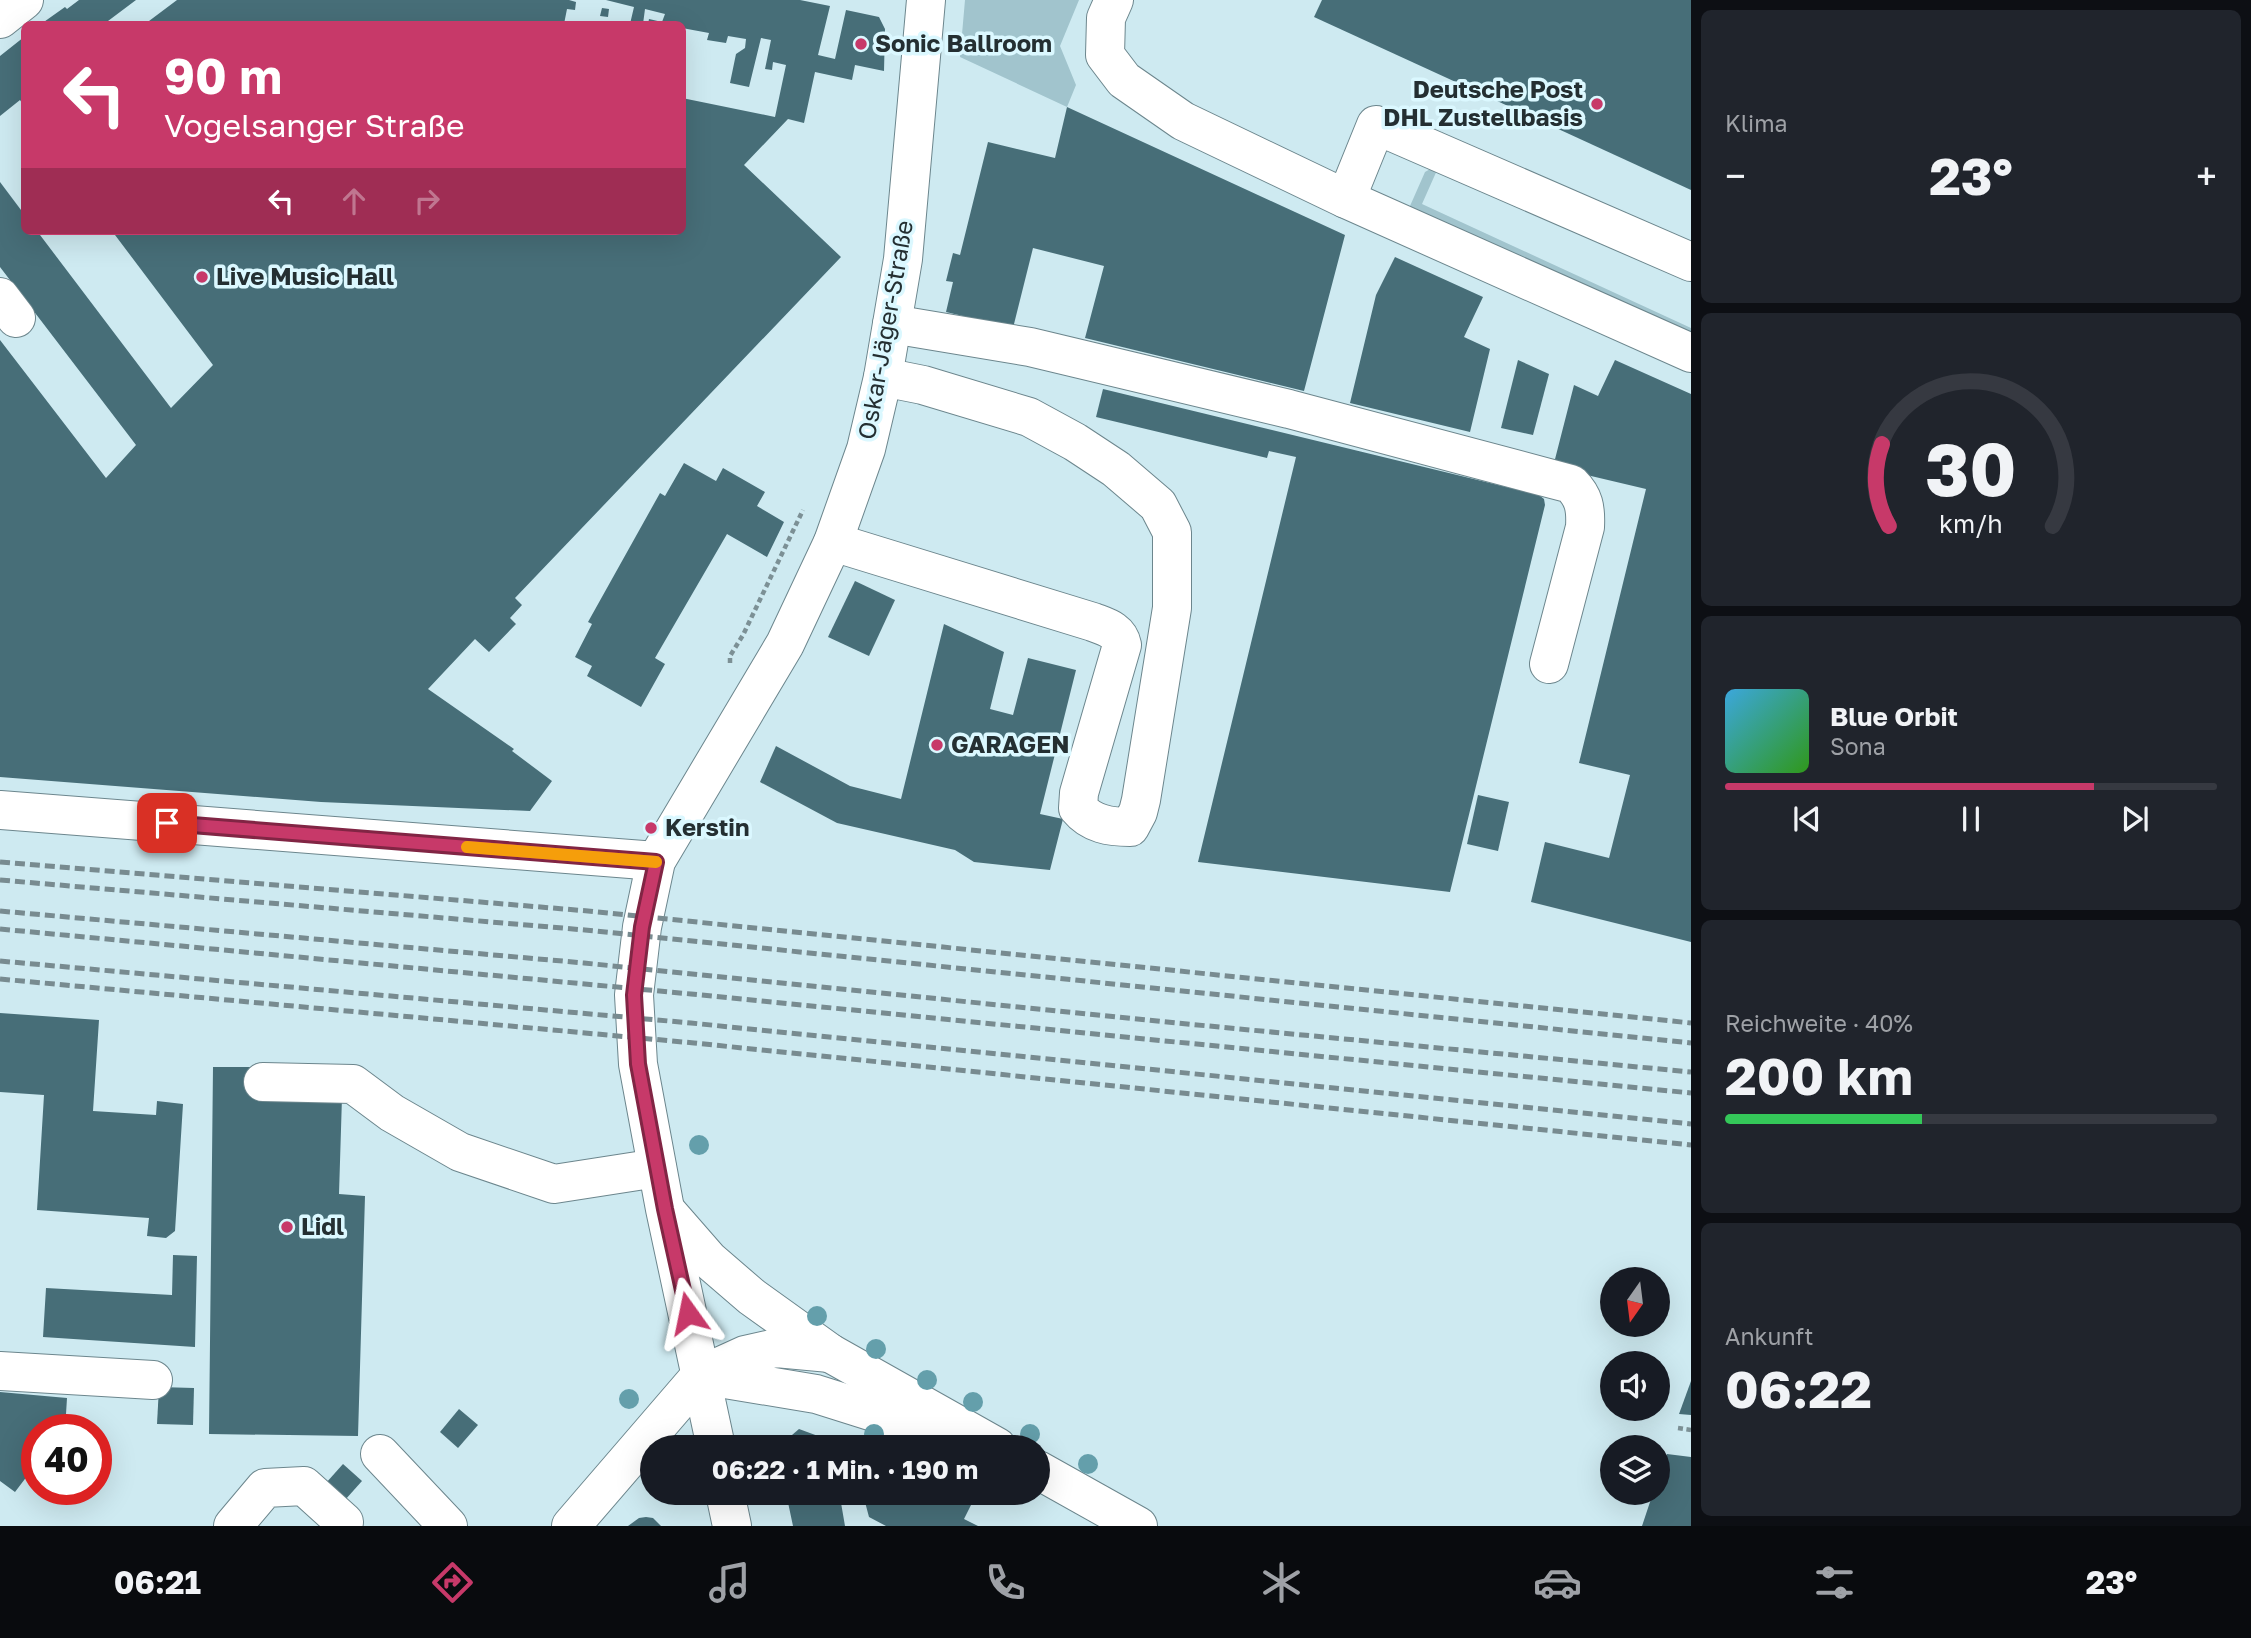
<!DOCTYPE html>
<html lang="de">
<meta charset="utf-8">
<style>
body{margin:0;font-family:"Golos Text",sans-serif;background:#20242c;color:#f1f3f6;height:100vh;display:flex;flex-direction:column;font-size:26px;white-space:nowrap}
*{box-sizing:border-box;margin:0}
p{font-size:23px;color:#9ea1a6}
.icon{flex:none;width:38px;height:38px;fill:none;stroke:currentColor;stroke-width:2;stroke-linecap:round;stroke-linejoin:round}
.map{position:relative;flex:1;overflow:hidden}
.side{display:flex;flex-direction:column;gap:10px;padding:10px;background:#0d0f14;width:560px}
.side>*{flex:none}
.top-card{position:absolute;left:21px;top:21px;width:665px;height:214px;border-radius:10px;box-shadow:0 7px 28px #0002;background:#c73969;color:#fff;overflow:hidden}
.needle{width:46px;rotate:194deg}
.fabs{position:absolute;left:1600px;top:1267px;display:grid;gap:14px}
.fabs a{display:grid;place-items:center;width:70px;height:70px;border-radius:50%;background:#171b24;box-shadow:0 7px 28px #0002;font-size:35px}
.speed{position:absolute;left:21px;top:1414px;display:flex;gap:14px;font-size:35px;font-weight:700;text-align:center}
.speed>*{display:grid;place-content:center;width:91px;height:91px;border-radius:50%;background:#171b24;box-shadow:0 7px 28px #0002;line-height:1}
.speed .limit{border:10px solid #d22;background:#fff;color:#111}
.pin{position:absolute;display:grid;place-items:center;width:60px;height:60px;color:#fff;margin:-30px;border-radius:14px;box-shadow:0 4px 10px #0006}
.me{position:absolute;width:77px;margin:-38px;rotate:348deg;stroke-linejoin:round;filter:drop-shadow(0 0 5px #0008)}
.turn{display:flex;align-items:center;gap:24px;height:147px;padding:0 28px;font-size:32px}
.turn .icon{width:91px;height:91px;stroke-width:2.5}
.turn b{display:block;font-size:49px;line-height:60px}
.lanes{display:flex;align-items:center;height:66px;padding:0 28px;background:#0003;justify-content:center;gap:35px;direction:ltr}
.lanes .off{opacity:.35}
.big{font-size:52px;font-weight:700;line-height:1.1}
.side .tile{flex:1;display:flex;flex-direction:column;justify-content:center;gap:10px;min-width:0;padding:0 24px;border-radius:10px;background:#20242c}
.side .dial{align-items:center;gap:0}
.dial svg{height:182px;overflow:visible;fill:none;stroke:#363941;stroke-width:7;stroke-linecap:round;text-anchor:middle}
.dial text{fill:#f1f3f6;stroke:none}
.song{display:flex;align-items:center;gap:21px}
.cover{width:84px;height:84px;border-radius:10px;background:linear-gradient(135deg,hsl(200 70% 55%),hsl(110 70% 35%))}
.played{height:7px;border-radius:4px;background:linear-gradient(90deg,#c73969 75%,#363941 75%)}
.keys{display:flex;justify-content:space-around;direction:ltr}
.heat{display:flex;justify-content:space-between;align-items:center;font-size:38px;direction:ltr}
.charge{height:10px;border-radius:5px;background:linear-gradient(90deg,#34c759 40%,#363941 0)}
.trip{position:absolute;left:640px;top:1435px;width:410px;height:70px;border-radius:35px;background:#171b24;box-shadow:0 7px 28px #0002;font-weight:700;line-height:70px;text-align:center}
.tabs{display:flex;height:112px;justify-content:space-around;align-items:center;background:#090b0e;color:#9ea1a6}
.tabs .icon{width:49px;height:49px}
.tabs .on{color:#c73969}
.tabs b{font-size:32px;color:#f1f3f6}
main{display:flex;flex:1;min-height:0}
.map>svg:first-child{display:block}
.green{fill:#a1c4cd}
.building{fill:#476e78}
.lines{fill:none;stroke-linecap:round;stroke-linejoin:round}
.minor-casing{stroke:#6c868d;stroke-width:40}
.path{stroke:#7c9095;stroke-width:4.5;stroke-dasharray:5 3.5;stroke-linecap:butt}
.minor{stroke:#fff;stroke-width:38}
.rail{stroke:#788b90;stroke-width:5;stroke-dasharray:10 5;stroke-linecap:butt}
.tree{fill:#649fab}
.route-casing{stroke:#812544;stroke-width:18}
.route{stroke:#c73969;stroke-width:12}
.slow{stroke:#f59e0b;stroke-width:12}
.poi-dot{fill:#c73969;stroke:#dbf8ff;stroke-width:2.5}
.labels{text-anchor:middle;stroke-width:7;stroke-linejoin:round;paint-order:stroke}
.poi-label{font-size:24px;font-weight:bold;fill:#242f32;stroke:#dbf8ff;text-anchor:start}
.street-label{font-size:24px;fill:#242f32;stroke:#dbf8ff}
</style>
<main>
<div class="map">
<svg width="1691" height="1526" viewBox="0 0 1691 1526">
<rect width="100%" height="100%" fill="#ceeaf1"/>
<g class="green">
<path d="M965 0H1079L1060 46 1076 85 1067 107 960 57Z"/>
<path d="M1432 168H1438L1422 204 1691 328V344L1413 216 1410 206 1425 172Z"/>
</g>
<g class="building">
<path d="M79 0H136L104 24H41L65 7 67 9Z"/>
<path d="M177 0H569L576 2 575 10 567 9 564 24H145Z"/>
<path d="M606 0H800L830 6 818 55 835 59 846 10 879 17 885 29 884 71 855 65 852 80 815 72 804 123 788 119 744 165 841 257 515 598 522 605 510 618 516 624 489 652 475 639 428 689 514 749 512 751 552 781 530 811 321 802 0 777V340L106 478 136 445 0 267V182L24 214V231H37L171 408 213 365 112 231H682V98L775 117 786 65 773 62 772 70 765 69 771 40 761 38 749 87 730 83 736 54 745 48 746 39 728 36 726 43 707 40 709 33 682 28V24H648L649 19 662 22 665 14 645 9 643 24H630L634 7Z"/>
<path d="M1322 0H1691V190L1314 17Z"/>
<path d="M602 8 609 9 608 17 600 16Z"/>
<path d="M24 37V106L20 100 0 116V56Z"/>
<path d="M1067 107 1345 235 1304 391 1085 338 1104 266 1033 248 1013 328 946 312 953 282 946 281 953 253 960 255 988 142 1055 158Z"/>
<path d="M1395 257 1483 297 1464 337 1490 349 1470 432 1350 403 1376 295Z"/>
<path d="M1518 360 1549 374 1533 435 1501 428Z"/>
<path d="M1615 360 1691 394V942L1531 902 1545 842 1609 858 1630 775 1579 763 1646 489 1553 467 1574 385 1598 396Z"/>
<path d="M1103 389 1539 495 1544 499 1545 505 1450 892 1198 862 1296 457 1269 451 1267 458 1096 417Z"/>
<path d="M684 463 716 481 723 468 765 492 757 506 784 522 767 557 727 534 655 658 665 664 641 707 587 676 592 666 575 657 592 624 588 622 660 493 665 496Z"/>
<path d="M855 581 895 600 869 656 828 637Z"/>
<path d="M944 624 1004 652 990 709 1013 715 1028 658 1076 670 1040 814 1063 819 1050 870 974 862 955 850 837 823 760 782 776 746 850 786 901 799Z"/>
<path d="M1478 795 1509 802 1498 851 1467 844Z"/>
<path d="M0 1013 99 1020 93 1111 156 1115 157 1101 183 1104 175 1231 166 1238 147 1236 149 1218 37 1210 44 1095 0 1092Z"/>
<path d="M213 1067H258L342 1097 339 1194 365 1196 358 1436 209 1434Z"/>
<path d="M173 1255 197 1256 195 1347 43 1337 46 1288 172 1295Z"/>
<path d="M1691 1381V1415L1679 1414Z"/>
<path d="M159 1387 194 1388 193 1425 157 1424Z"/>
<path d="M0 1392 67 1398 65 1430H37V1463L15 1492 0 1481Z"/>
<path d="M459 1409 478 1425 458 1448 440 1432Z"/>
<path d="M799 1429 848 1447H778Z"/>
<path d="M1667 1454 1691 1457V1526H1642L1653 1493H1657V1482Z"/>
<path d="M343 1464 362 1481 345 1500 326 1483Z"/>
<path d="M786 1493H947L950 1494 951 1493H968L975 1497 964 1519 978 1526H886L869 1517 865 1502 867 1497H840L845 1526H793Z"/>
<path d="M646 1517 653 1518 661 1526H628L639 1518Z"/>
</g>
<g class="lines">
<g class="minor-casing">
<g id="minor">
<path d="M1114 0 1106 18 1105 55 1124 80 1183 121 1346 199 1691 353"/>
<path d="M0 19 24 0"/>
<path d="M1346 199 1376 125 1691 262"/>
<path d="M0 297 16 318"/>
<path d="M892 324 1030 347 1289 409 1571 484C1584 497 1586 508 1585 527L1549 664"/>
<path d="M833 542 1093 622C1106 627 1119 630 1122 645L1079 793 1078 808C1091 824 1110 827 1130 827L1138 812 1141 800 1172 608V532L1158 505 1116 469 1075 442 1029 417 923 385 883 377"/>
<path d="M0 810 656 861"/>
<path d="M263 1082 353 1084 392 1113 460 1152 554 1184 657 1168"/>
<path d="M668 1213 709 1260 752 1297 830 1353 997 1447"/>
<path d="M0 1371 153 1380"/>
<path d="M701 1375 816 1394 943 1434"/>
<path d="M716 1447 665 1209 638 1064 634 995 642 927 656 861 785 644 833 542 866 449 883 377 903 259 926 0"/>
<path d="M380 1454 448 1526"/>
<path d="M1038 1470 1138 1526"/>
<path d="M725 1493 732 1526"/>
<path d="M233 1526 265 1488 304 1486 344 1522"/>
<path d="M571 1526 701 1375 745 1355 776 1348 830 1353"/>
</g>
</g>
<g class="path">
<path d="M730 663V656L743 635 803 510"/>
<path d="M1678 1428 1691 1430"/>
</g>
<use href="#minor" class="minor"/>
<g class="rail">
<path d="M0 862 588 911 1691 1023"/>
<path d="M0 880 585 930 1691 1043"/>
<path d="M0 911 584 963 1177 1023 1691 1072"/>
<path d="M0 929 691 994 1691 1093"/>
<path d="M0 961 691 1023 1691 1124"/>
<path d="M0 979 694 1043 1691 1145"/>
</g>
</g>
<g class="tree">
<circle cx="699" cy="1145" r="10"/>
<circle cx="817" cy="1316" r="10"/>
<circle cx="876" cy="1349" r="10"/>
<circle cx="927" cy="1380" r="10"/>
<circle cx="629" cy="1399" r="10"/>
<circle cx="973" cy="1402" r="10"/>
<circle cx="874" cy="1434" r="10"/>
<circle cx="1030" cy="1434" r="10"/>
<circle cx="1088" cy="1464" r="10"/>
</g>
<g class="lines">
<g class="route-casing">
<path id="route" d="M167 823 656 862 642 927 634 995 638 1064 665 1209 688 1313"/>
</g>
<use href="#route" class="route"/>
<path class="slow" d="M467 847 656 862"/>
</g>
<g class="poi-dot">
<circle cx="861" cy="44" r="7"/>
<circle cx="1597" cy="104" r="7"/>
<circle cx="202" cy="277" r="7"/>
<circle cx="937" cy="745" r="7"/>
<circle cx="651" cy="828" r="7"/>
<circle cx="287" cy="1227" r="7"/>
</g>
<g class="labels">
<g class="poi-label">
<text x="875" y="52">Sonic Ballroom</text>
<text x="1583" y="98" text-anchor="end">Deutsche Post<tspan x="1583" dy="28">DHL Zustellbasis</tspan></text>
<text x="216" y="285">Live Music Hall</text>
<text x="951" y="753">GARAGEN</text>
<text x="665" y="836">Kerstin</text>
<text x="301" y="1235">Lidl</text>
</g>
<g class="street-label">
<text transform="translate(886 330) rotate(-80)" y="8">Oskar-Jäger-Straße</text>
</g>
</g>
</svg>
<div class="fabs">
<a><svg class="needle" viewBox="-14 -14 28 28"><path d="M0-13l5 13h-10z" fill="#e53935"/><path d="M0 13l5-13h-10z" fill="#9ea1a6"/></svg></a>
<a><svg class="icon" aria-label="sound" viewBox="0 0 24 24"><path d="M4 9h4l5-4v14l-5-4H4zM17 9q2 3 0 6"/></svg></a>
<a><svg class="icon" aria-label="layers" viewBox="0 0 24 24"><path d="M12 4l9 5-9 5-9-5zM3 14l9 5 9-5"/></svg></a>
</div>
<div class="speed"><div class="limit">40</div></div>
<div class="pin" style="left:167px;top:823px;background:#d93025"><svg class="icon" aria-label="arrive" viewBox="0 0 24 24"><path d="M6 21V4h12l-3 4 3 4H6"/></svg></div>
<svg class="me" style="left:688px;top:1313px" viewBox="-20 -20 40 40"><path d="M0-17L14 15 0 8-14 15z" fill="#c73969" stroke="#fff" stroke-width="4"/></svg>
<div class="trip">06:22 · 1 Min. · 190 m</div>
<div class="top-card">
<div class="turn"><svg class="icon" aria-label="left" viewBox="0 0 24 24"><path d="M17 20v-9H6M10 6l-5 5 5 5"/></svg><div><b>90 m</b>Vogelsanger Straße</div></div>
<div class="lanes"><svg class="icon" aria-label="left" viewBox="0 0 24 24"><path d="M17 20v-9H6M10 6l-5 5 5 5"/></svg><svg class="icon off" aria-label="ahead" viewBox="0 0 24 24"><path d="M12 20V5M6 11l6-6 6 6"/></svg><svg class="icon off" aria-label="right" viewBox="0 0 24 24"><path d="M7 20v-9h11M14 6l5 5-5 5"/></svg></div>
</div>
</div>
<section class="side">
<div class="tile"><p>Klima</p>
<div class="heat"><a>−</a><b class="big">23°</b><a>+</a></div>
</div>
<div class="tile dial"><svg viewBox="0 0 100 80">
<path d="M14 69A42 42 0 1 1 86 69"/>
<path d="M14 69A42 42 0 0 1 11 33" stroke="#c73969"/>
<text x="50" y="56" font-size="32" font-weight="700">30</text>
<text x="50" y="72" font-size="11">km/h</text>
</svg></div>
<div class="tile">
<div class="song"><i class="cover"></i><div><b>Blue Orbit</b><p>Sona</p></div></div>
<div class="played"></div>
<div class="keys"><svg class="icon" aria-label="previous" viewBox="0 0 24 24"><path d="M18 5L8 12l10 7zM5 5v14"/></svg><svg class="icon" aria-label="pause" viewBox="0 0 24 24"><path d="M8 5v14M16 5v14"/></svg><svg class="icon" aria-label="next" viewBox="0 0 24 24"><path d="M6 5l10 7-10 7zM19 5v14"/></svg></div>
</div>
<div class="tile"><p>Reichweite · 40%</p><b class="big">200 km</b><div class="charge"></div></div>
<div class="tile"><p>Ankunft</p><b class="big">06:22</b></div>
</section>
</main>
<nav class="tabs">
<b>06:21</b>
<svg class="icon on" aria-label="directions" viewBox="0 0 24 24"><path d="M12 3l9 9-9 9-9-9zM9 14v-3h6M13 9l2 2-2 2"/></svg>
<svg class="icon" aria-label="music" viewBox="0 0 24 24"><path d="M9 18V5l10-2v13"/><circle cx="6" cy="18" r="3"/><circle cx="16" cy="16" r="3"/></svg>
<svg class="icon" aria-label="phone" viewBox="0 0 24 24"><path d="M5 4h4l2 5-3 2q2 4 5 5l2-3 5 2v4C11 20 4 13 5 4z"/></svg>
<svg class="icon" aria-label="climate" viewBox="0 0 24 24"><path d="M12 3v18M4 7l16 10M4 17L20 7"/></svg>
<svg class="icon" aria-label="car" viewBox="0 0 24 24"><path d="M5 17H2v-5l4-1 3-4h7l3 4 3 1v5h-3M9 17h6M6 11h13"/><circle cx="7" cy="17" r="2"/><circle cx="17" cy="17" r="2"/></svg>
<svg class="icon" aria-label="filters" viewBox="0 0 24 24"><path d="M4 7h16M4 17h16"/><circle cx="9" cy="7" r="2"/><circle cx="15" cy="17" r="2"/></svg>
<b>23°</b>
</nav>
